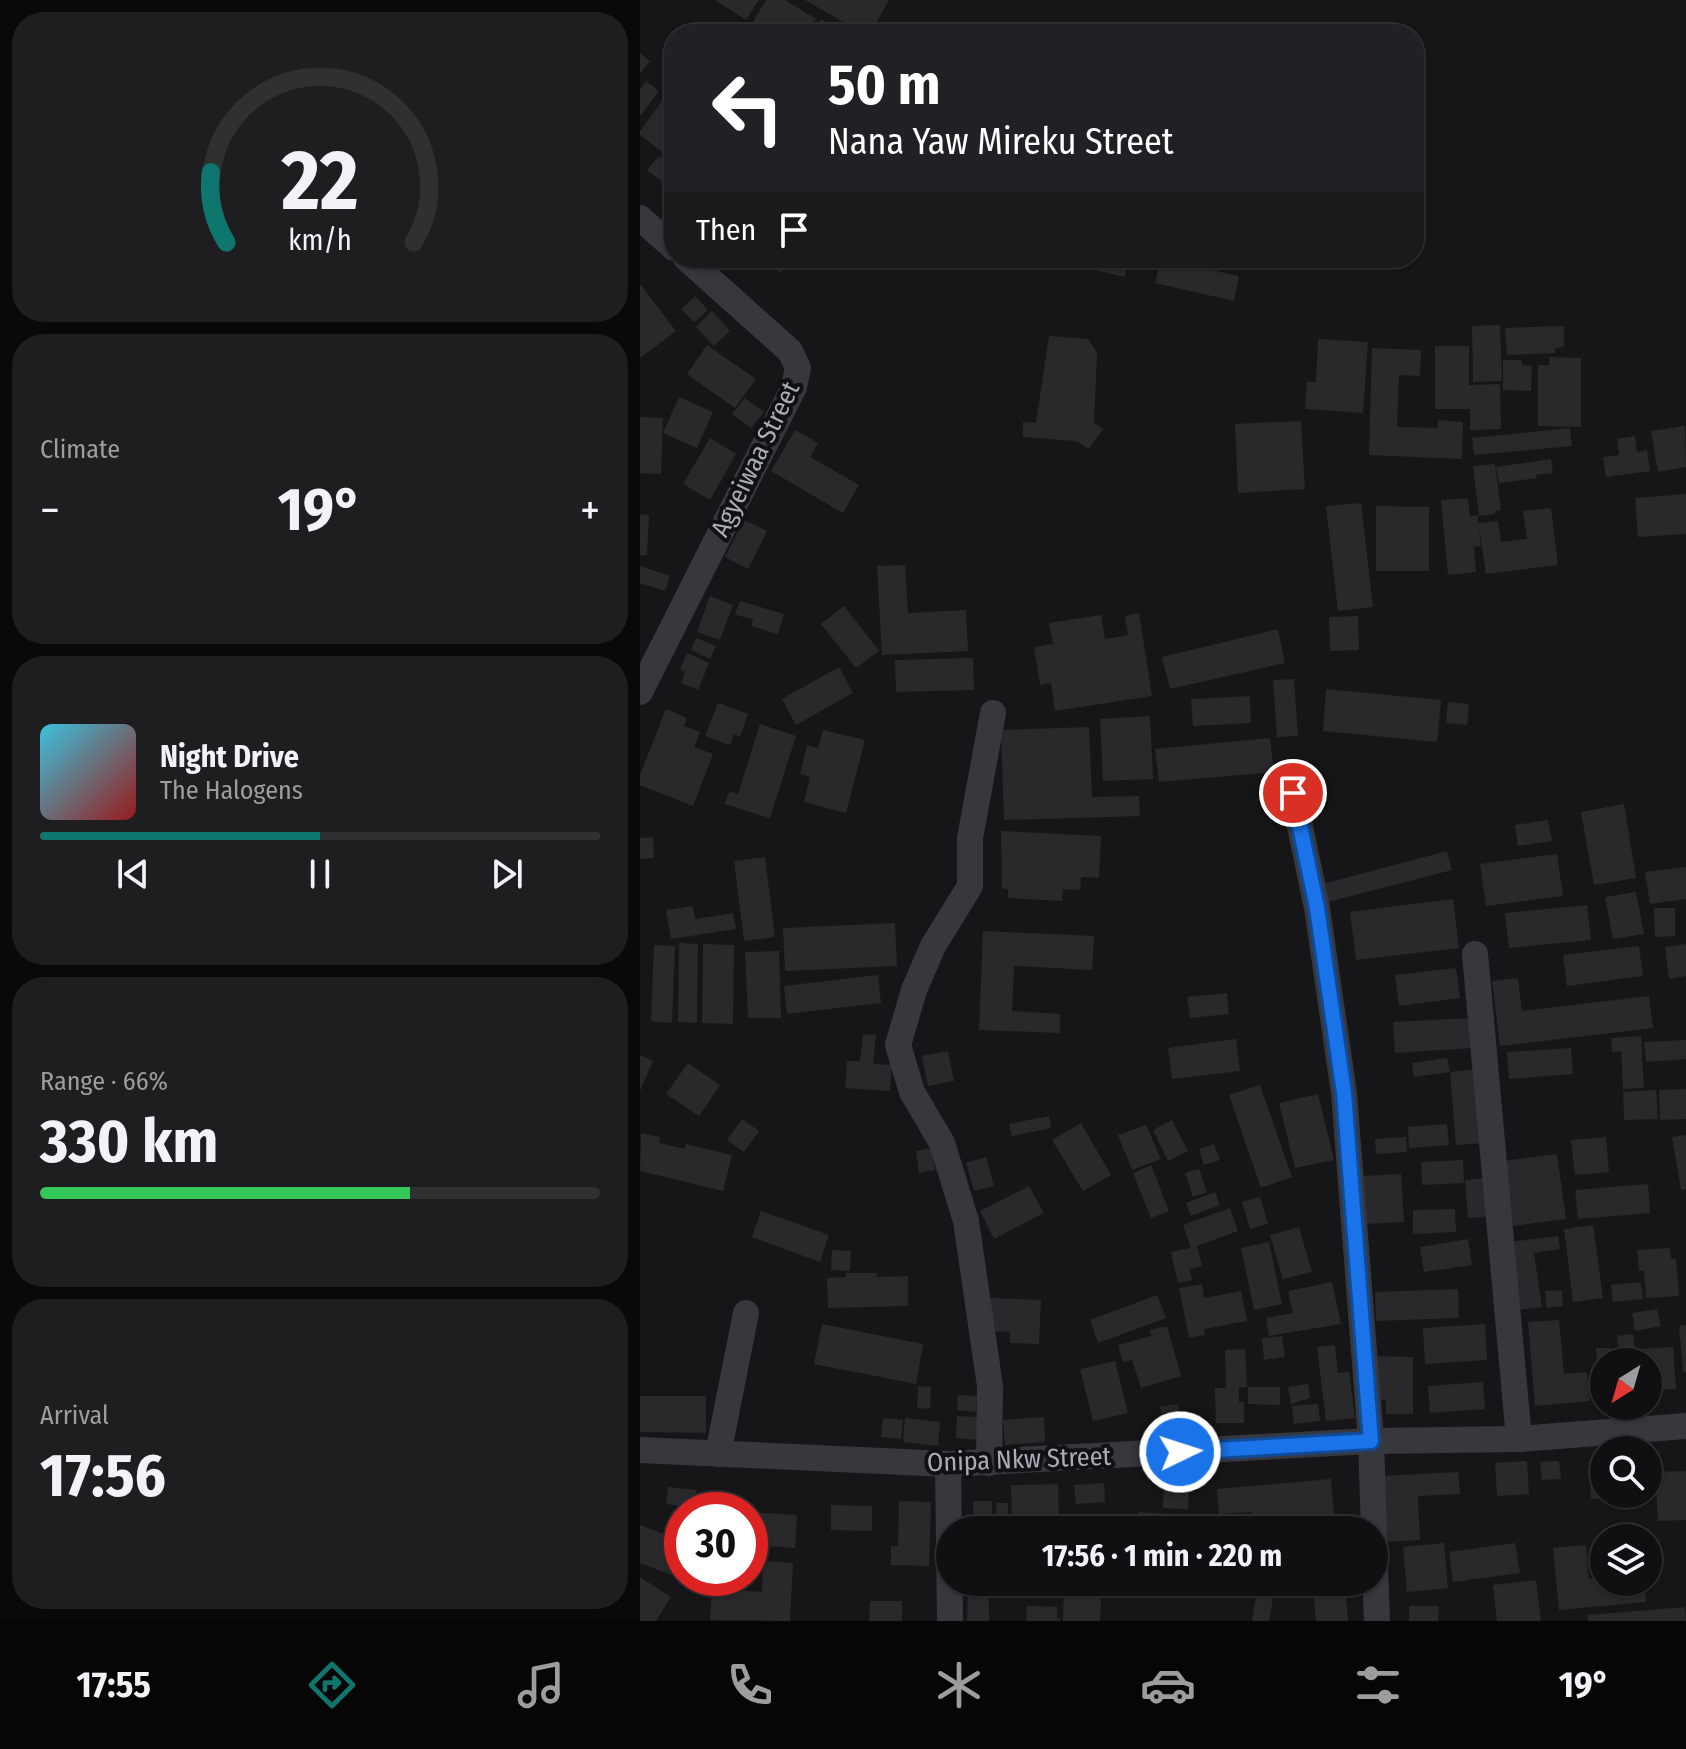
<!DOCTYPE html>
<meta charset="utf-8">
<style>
body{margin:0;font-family:"Fira Sans Condensed",sans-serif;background:#1e1e20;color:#f1f3f6;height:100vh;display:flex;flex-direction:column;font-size:30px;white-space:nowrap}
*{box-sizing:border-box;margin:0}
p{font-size:26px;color:#9c9d9f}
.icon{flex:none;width:44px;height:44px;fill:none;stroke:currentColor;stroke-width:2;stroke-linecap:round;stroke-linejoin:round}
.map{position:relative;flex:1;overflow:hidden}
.side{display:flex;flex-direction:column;gap:12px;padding:12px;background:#09090a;width:640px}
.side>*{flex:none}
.guide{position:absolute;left:24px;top:24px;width:760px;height:244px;border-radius:32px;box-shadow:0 2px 6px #0004,0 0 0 2px #303032;background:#202124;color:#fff;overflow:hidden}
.needle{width:52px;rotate:217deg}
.tools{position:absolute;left:950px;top:1348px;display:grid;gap:16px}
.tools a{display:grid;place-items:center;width:72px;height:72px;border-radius:50%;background:#101012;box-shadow:0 2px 6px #0004,0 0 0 2px #303032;font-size:40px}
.speed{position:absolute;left:24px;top:1492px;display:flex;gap:16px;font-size:40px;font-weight:700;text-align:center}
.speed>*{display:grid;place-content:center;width:104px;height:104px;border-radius:50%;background:#101012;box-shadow:0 2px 6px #0004,0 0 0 2px #303032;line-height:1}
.speed .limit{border:12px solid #d22;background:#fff;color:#111}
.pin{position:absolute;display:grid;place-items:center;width:68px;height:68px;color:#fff;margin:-34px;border:4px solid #fff;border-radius:50%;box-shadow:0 2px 8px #0007}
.me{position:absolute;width:88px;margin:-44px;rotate:86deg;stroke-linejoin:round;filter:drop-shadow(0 0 6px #0008)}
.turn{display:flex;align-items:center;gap:28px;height:168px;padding:0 32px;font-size:36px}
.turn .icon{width:104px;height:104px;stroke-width:2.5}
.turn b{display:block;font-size:56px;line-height:68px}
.then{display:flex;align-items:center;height:76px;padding:0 32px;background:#0003;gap:16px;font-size:30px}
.big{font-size:60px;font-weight:700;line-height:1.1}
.side .widget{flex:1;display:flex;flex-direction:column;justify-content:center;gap:12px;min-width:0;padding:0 28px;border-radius:32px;background:#1e1e20}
.side .dial{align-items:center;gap:0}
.dial svg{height:208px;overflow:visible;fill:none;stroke:#303032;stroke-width:7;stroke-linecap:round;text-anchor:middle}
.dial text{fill:#f1f3f6;stroke:none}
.song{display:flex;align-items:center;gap:24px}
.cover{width:96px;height:96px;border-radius:12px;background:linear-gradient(135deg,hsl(190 70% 55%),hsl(0 70% 35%))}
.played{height:8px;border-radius:4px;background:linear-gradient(90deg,#0f766e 50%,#303032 50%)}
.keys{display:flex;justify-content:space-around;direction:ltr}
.heat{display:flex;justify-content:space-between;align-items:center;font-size:44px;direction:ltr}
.charge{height:12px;border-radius:6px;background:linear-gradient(90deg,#34c759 66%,#303032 0)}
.trip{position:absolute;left:296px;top:1516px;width:452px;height:80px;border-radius:40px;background:#101012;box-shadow:0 2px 6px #0004,0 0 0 2px #303032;font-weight:700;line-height:80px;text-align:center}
.tab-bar{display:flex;height:128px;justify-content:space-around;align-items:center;background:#060607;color:#9c9d9f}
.tab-bar .icon{width:56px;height:56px}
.tab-bar .current{color:#0f766e}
.tab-bar b{font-size:36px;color:#f1f3f6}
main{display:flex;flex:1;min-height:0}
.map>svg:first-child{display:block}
.building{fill:#29292c}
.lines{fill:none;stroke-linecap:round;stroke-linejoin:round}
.minor{stroke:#37383d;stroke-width:26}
.route-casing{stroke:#114b97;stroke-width:20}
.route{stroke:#1a73e8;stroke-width:14}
.labels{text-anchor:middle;stroke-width:8;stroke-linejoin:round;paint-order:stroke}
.street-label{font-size:26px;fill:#a8adb8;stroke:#111113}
</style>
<main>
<section class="side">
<div class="widget dial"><svg viewBox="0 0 100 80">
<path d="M14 69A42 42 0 1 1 86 69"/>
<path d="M14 69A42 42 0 0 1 8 42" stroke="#0f766e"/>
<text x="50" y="56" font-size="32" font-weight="700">22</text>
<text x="50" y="72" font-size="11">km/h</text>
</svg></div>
<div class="widget"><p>Climate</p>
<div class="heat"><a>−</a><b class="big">19°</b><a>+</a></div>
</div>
<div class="widget">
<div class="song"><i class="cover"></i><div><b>Night Drive</b><p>The Halogens</p></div></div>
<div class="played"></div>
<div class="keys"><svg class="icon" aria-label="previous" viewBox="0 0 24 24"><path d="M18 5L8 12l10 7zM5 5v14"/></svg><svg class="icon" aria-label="pause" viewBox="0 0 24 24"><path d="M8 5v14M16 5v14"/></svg><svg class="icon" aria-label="next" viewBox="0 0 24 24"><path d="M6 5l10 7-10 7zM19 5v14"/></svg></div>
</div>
<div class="widget"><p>Range · 66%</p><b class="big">330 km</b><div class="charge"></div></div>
<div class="widget"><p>Arrival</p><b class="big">17:56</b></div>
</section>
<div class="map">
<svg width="1046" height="1621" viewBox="0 0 1046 1621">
<rect width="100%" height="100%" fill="#161618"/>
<g class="building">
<path d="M75 0H119L106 20Z"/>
<path d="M126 0H145L176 19 166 34H122L110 27Z"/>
<path d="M165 0H249L230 34H224Z"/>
<path d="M181 19 204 34H172Z"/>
<path d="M0 53 10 61 0 74Z"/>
<path d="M6 81 19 91 0 116V89Z"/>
<path d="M27 94 34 99V134L21 151 0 135V131Z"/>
<path d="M19 156 34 168V191L7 170Z"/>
<path d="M121 258H152L140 273Z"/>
<path d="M448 258H489L485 277 445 268Z"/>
<path d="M521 258 599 276 594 301 515 283Z"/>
<path d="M0 284 36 331 0 358Z"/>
<path d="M55 296 68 310 54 322 41 309Z"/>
<path d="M72 311 90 331 74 346 56 327Z"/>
<path d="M860 325 862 381 833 382 832 326Z"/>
<path d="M924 326V347L915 348V353L867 355 865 328Z"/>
<path d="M409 336 448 339 457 353 454 423 463 429 449 449 436 441 383 437V422L396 423Z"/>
<path d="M678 339 728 342 723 413 665 409 667 382H676Z"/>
<path d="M67 345 116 379 95 408 47 374Z"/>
<path d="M795 346H829V385L860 384 861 429 830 430V409H795Z"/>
<path d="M732 348 781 350 780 376 759 375 757 427 798 428V420L823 422 822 459 729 455Z"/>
<path d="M909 357 941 358V427L898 426V365H909Z"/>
<path d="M863 360H882V365L892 366 891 391 863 390Z"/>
<path d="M39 397 73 412 57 448 23 433Z"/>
<path d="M105 398 124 412 111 428 92 414Z"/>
<path d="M0 417 23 418 21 474 0 473Z"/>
<path d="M661 421 665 489 598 493 595 424Z"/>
<path d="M1045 426 1046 467 1018 472 1011 431Z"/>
<path d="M930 428 932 446 834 455 832 438Z"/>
<path d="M155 430 178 443 170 457 219 485 203 513 131 471Z"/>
<path d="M995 436 997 452 1007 450 1010 471 966 477 963 457 979 455 977 439Z"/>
<path d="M70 438 96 454 70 500 43 484Z"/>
<path d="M911 459 913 473 896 475 897 478 859 483 856 467Z"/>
<path d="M855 464 861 510 855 511V514L839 516 833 466Z"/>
<path d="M1046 494V534L998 537 995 498Z"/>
<path d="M828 498 830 516 838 515V523L858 521 861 542 887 539 883 511 911 508 918 565 846 574 839 526 841 546 834 547 836 572 808 575 801 500Z"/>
<path d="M721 503 733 607 698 611 686 506Z"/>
<path d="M736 506 789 507V571H736Z"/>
<path d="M0 514 9 515 7 555H0Z"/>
<path d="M104 520 127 531 108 569 85 557Z"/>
<path d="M265 565 268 613 326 610 328 651 242 655 237 566Z"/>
<path d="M0 566 30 576 25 591 0 583Z"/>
<path d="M70 596 93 605 80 640 57 632Z"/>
<path d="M100 601 144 614 138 634 111 626 113 619 95 615Z"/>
<path d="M204 606 239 651 216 668 181 624Z"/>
<path d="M499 613 512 696 415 711 411 683 400 685 394 647 413 644 409 623 461 615 465 639 488 635 485 616Z"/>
<path d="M718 616 719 650 690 651 689 617Z"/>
<path d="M638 629 645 663 530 689 522 657Z"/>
<path d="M56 638 76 646 70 659 51 650Z"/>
<path d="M47 653 69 663 58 690 41 683 45 672 40 669Z"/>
<path d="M333 658 334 690 256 692 255 660Z"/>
<path d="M199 667 213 693 156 725 142 699Z"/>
<path d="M654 679 658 736 637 737 633 680Z"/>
<path d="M686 689 801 700 797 742 683 731Z"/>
<path d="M610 696 611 723 553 726 551 699Z"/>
<path d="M808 702 829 704 827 725 806 723Z"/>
<path d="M78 703 108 714 100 737 94 734 90 745 65 736Z"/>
<path d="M26 709 47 718 44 726 60 732 54 747 73 754 53 806 0 785V775Z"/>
<path d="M510 716 513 779 463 781 460 719Z"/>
<path d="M120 724 156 736 130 818 85 804 89 791 98 794Z"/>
<path d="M449 727 452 797 499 796 500 816 364 820 361 730Z"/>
<path d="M183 730 225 740 206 813 164 802 170 777 160 774 167 745 178 748Z"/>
<path d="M630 738 634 772 519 782 515 749Z"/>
<path d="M984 804 996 878 954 885 941 812Z"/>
<path d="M908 820 912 841 878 846 875 825Z"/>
<path d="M361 831 461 836 459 878 441 877 440 890 423 889 422 901 368 898V889L362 888Z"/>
<path d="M13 837 14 858 0 859V838Z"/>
<path d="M807 851 812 870 684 903 679 885Z"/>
<path d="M917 854 923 896 846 906 840 864Z"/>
<path d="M125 857 135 937 104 941 94 861Z"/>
<path d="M1046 867V899L1010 904 1005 872Z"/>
<path d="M996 892 1004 934 973 939 965 897Z"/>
<path d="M813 899 819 948 716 960 710 912Z"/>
<path d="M947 905 951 940 869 948 865 913Z"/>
<path d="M53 906 55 919 93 913 96 929 31 939 26 910Z"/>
<path d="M1014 908H1035V936L1015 937Z"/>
<path d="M255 923 257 966 145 971 143 928Z"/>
<path d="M343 931 454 936 452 970 374 966 372 1011 420 1014V1033L339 1030Z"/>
<path d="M39 943 58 944 57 1023 38 1022Z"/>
<path d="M63 944 94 945 93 1024 62 1023Z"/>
<path d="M1046 944V976L1029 979 1025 947Z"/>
<path d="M14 945 35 946 32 1023 11 1021Z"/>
<path d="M999 946 1003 976 927 986 923 955Z"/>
<path d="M139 951 141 1018H108L105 952Z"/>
<path d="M816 968 820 998 759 1006 755 975Z"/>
<path d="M238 975 241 1003 147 1014 144 986Z"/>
<path d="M878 978 882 1011 1009 996 1013 1028 860 1046 852 981Z"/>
<path d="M587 993 589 1014 550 1018 547 997Z"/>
<path d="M830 1018 832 1048 755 1053 753 1022Z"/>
<path d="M223 1034 236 1035 233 1064 252 1065 250 1091 205 1088 207 1061H220Z"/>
<path d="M1001 1036 1004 1088 983 1089 981 1051 972 1052 971 1038Z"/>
<path d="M596 1039 600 1071 532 1079 528 1048Z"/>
<path d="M1046 1040V1059L1006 1062 1004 1042Z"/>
<path d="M931 1048 933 1074 869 1079 867 1052Z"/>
<path d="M308 1051 314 1081 288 1086 282 1056Z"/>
<path d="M0 1055 13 1061 0 1091Z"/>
<path d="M807 1058 810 1072 774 1077 772 1063Z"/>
<path d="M48 1063 80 1085 59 1116 26 1094Z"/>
<path d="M840 1069 846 1143 816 1145 810 1072Z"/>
<path d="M620 1085 652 1177 621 1188 589 1095Z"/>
<path d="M1046 1089V1119L1020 1120 1019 1090Z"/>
<path d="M1016 1090 1018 1119 984 1120 983 1092Z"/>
<path d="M678 1094 694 1160 655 1168 639 1103Z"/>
<path d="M409 1116 411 1128 372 1136 369 1124Z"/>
<path d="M102 1119 119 1131 104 1152 87 1140Z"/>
<path d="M532 1120 548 1151 528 1161 513 1130Z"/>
<path d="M441 1123 471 1175 443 1191 412 1140Z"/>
<path d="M807 1124 809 1145 769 1148 768 1127Z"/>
<path d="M506 1125 521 1159 492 1170 478 1135Z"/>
<path d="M1 1133 20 1137 19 1143 45 1149 46 1144 92 1155 83 1191 0 1171Z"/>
<path d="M1046 1135V1189L1041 1190 1032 1137Z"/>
<path d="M766 1137 767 1152 736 1154 735 1139Z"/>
<path d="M966 1137 969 1172 935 1175 931 1140Z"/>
<path d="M574 1144 580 1160 564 1165 559 1149Z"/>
<path d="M292 1148 295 1170 279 1173 276 1151Z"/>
<path d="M917 1154 926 1219 873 1226 864 1161Z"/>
<path d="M346 1157 354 1186 334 1191 326 1163Z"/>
<path d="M823 1160 824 1183 782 1185 781 1162Z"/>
<path d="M511 1165 529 1211 511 1218 493 1173Z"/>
<path d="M559 1169 567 1192 553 1197 545 1173Z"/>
<path d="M761 1174 764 1222 726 1224 722 1176Z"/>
<path d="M847 1178 850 1216 828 1218 825 1180Z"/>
<path d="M1008 1184 1010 1213 938 1219 935 1190Z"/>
<path d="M389 1186 404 1213 354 1239 340 1211Z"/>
<path d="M575 1192 580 1205 551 1216 546 1203Z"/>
<path d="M620 1197 628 1224 610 1229 602 1202Z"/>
<path d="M590 1208 598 1231 557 1246 562 1266 550 1269 552 1280 538 1283 531 1252 551 1248 543 1225Z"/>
<path d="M815 1209 816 1232 773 1234V1210Z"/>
<path d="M121 1211 189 1235 180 1262 112 1237Z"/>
<path d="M953 1225 963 1298 933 1302 924 1229Z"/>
<path d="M659 1227 672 1272 643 1279 630 1235Z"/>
<path d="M918 1236 920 1249 894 1253 902 1307 879 1310 869 1242Z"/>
<path d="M828 1239 832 1265 784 1272 780 1247Z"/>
<path d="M629 1242 642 1304 614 1310 601 1248Z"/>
<path d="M1030 1248 1031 1259H1036L1039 1296 1006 1298 1004 1271H999L997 1250Z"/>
<path d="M192 1250 211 1251 210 1271 191 1270Z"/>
<path d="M206 1273H237V1277L268 1276V1306L188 1308 187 1278 206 1277Z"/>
<path d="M692 1282 701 1324 629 1336 626 1318 653 1313 648 1291Z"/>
<path d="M1001 1282 1003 1299 973 1302 971 1285Z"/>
<path d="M562 1284 564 1298 601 1291 607 1321 564 1329 565 1335 549 1338 539 1288Z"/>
<path d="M818 1289 819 1318 736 1321 735 1292Z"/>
<path d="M922 1290 923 1306 906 1308 905 1291Z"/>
<path d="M517 1295 526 1318 458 1343 450 1320Z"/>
<path d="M350 1298 401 1300 399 1344 370 1343V1332L349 1331Z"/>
<path d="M1017 1309 1021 1326 995 1331 992 1313Z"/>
<path d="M919 1320 924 1374 947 1372 950 1401 895 1406 888 1322Z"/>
<path d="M182 1324 283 1344 276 1384 174 1364Z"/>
<path d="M845 1324 847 1360 785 1364 783 1328Z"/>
<path d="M1046 1325V1372H1043L1039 1326Z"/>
<path d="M527 1326 541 1376 501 1388 492 1360 483 1362 478 1345 511 1336 510 1330Z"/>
<path d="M993 1334 997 1361 980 1362 977 1336Z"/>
<path d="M642 1336 645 1357 624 1360 622 1338Z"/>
<path d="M695 1345 698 1373 709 1372 715 1418 686 1421 677 1347Z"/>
<path d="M1033 1347 1036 1389 1008 1390V1362H1000L999 1349Z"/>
<path d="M956 1348H971L972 1362H964V1381H958Z"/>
<path d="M605 1349 607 1387H599V1402H604V1423H576L575 1388H586L585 1350Z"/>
<path d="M737 1356 773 1357V1414H746V1400H737Z"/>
<path d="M475 1361 488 1413 453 1421 440 1369Z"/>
<path d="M843 1382 845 1409 790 1413 788 1386Z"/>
<path d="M668 1384 670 1398 651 1404 648 1387Z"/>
<path d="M278 1386 291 1387 290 1409 277 1408Z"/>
<path d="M608 1387H640V1405L608 1404Z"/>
<path d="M318 1395 337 1396 336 1412 317 1410Z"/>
<path d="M0 1396H66V1433L0 1432Z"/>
<path d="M538 1404 540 1417 554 1415 557 1432 525 1438 520 1407Z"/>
<path d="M678 1404 680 1421 654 1424 652 1406Z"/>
<path d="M317 1416 339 1417 338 1440 316 1438Z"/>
<path d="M404 1417 405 1442 365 1445 363 1420Z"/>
<path d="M243 1418 263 1420 261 1439 241 1437Z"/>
<path d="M265 1418 300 1422 298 1446 263 1442Z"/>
<path d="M887 1461 889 1494 857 1496 855 1463Z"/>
<path d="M919 1461 921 1479 902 1480 900 1462Z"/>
<path d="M964 1461V1494H1002V1497L951 1499 949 1462Z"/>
<path d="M1046 1471V1520L1018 1521 1015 1472Z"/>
<path d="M818 1472 820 1494 778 1496 780 1540 746 1542 743 1476Z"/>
<path d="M691 1479 694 1515 630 1520V1516L612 1517 611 1512 579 1514 577 1489Z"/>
<path d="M464 1483 465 1502 436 1504 434 1485Z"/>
<path d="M418 1484 419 1517 387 1518V1526L372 1527 371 1485Z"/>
<path d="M524 1486 549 1488 548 1509 523 1508Z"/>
<path d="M28 1487 56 1490 54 1508 26 1504Z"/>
<path d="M259 1501 291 1502 289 1566 251 1565V1546H258Z"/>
<path d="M333 1501H352L353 1530H334Z"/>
<path d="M356 1503H368V1530H357Z"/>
<path d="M191 1505 232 1506V1531L191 1530Z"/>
<path d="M110 1512 157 1515 155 1548 110 1545Z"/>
<path d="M498 1512 530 1514 529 1530H497Z"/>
<path d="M0 1525 42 1541V1579L0 1563Z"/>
<path d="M804 1543 808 1588 767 1592 763 1547Z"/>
<path d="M875 1543 880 1573 813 1582 809 1552Z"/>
<path d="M946 1545 949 1579 964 1577V1582H1004L1006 1602 919 1610 913 1548Z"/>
<path d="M123 1561 153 1563 150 1621 70 1620 72 1588 122 1592Z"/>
<path d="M0 1577 31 1597 16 1621H0Z"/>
<path d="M896 1580 901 1621H857L853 1585Z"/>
<path d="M424 1582H462L460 1621H423Z"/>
<path d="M618 1582H638L635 1594 616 1590Z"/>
<path d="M672 1582H705L708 1621H676Z"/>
<path d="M328 1594 349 1595V1621H327Z"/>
<path d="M616 1595 633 1598 629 1621H612Z"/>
<path d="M230 1601H262V1621H229Z"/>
<path d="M387 1606 417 1607V1618H420V1621H386Z"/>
<path d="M769 1606H799L798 1621H769Z"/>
<path d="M1045 1607 1046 1621H948L947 1615Z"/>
</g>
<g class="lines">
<g class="minor">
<path d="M0 218 34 248"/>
<path d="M0 692 154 387 158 368 150 351 46 258"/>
<path d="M653 793 677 908 704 1093 731 1441 734 1530"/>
<path d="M835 954 879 1439"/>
<path d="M0 1450 308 1464 731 1441 879 1439 1046 1426"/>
<path d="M78 1454 106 1313"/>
<path d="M349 1463 350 1386 326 1221 302 1143 272 1092 258 1045 274 990 293 946 330 886V838L353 713"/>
<path d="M308 1464 310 1621"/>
<path d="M734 1540 737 1621"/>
</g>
</g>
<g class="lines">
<g class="route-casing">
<path id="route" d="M540 1452 731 1441 704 1093 677 908 653 793"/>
</g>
<use href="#route" class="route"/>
</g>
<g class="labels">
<g class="street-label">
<text transform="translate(115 459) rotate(-64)" y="9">Agyeiwaa Street</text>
<text transform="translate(379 1459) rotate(-2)" y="9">Onipa Nkw Street</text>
</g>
</g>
</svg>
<div class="tools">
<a><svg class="needle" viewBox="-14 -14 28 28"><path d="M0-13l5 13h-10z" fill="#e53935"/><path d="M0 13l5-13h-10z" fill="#9c9d9f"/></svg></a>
<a><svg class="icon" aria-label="search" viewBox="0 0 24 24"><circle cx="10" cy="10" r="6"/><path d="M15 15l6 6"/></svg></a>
<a><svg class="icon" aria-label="layers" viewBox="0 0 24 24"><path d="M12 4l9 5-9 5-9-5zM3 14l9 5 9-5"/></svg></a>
</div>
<div class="speed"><div class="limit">30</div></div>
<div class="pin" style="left:653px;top:793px;background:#d93025"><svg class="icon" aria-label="arrive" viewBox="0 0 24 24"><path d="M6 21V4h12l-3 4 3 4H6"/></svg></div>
<svg class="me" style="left:540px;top:1452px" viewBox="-20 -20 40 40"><circle r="17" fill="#1a73e8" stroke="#fff" stroke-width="3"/><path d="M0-11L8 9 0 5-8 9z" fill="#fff"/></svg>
<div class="trip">17:56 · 1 min · 220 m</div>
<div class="guide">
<div class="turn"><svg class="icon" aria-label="left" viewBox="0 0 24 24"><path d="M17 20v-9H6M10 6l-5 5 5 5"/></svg><div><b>50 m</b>Nana Yaw Mireku Street</div></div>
<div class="then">Then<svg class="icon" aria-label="arrive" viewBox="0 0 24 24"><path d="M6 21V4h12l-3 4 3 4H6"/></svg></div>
</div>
</div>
</main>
<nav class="tab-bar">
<b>17:55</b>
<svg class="icon current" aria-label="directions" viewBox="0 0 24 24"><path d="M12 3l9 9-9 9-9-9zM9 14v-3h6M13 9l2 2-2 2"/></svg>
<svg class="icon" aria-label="music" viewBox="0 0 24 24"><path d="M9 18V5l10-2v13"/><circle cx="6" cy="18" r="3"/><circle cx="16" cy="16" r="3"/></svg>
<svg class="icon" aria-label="phone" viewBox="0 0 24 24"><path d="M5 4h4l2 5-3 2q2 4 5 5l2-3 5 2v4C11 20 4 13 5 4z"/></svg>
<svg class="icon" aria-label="climate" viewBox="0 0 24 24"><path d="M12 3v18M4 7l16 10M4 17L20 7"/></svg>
<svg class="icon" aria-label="car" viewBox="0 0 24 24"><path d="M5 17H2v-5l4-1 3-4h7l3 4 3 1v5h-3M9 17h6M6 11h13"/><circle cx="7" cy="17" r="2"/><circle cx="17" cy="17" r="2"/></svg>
<svg class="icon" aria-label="filters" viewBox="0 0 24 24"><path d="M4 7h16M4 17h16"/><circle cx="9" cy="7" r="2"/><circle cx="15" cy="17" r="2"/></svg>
<b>19°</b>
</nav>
